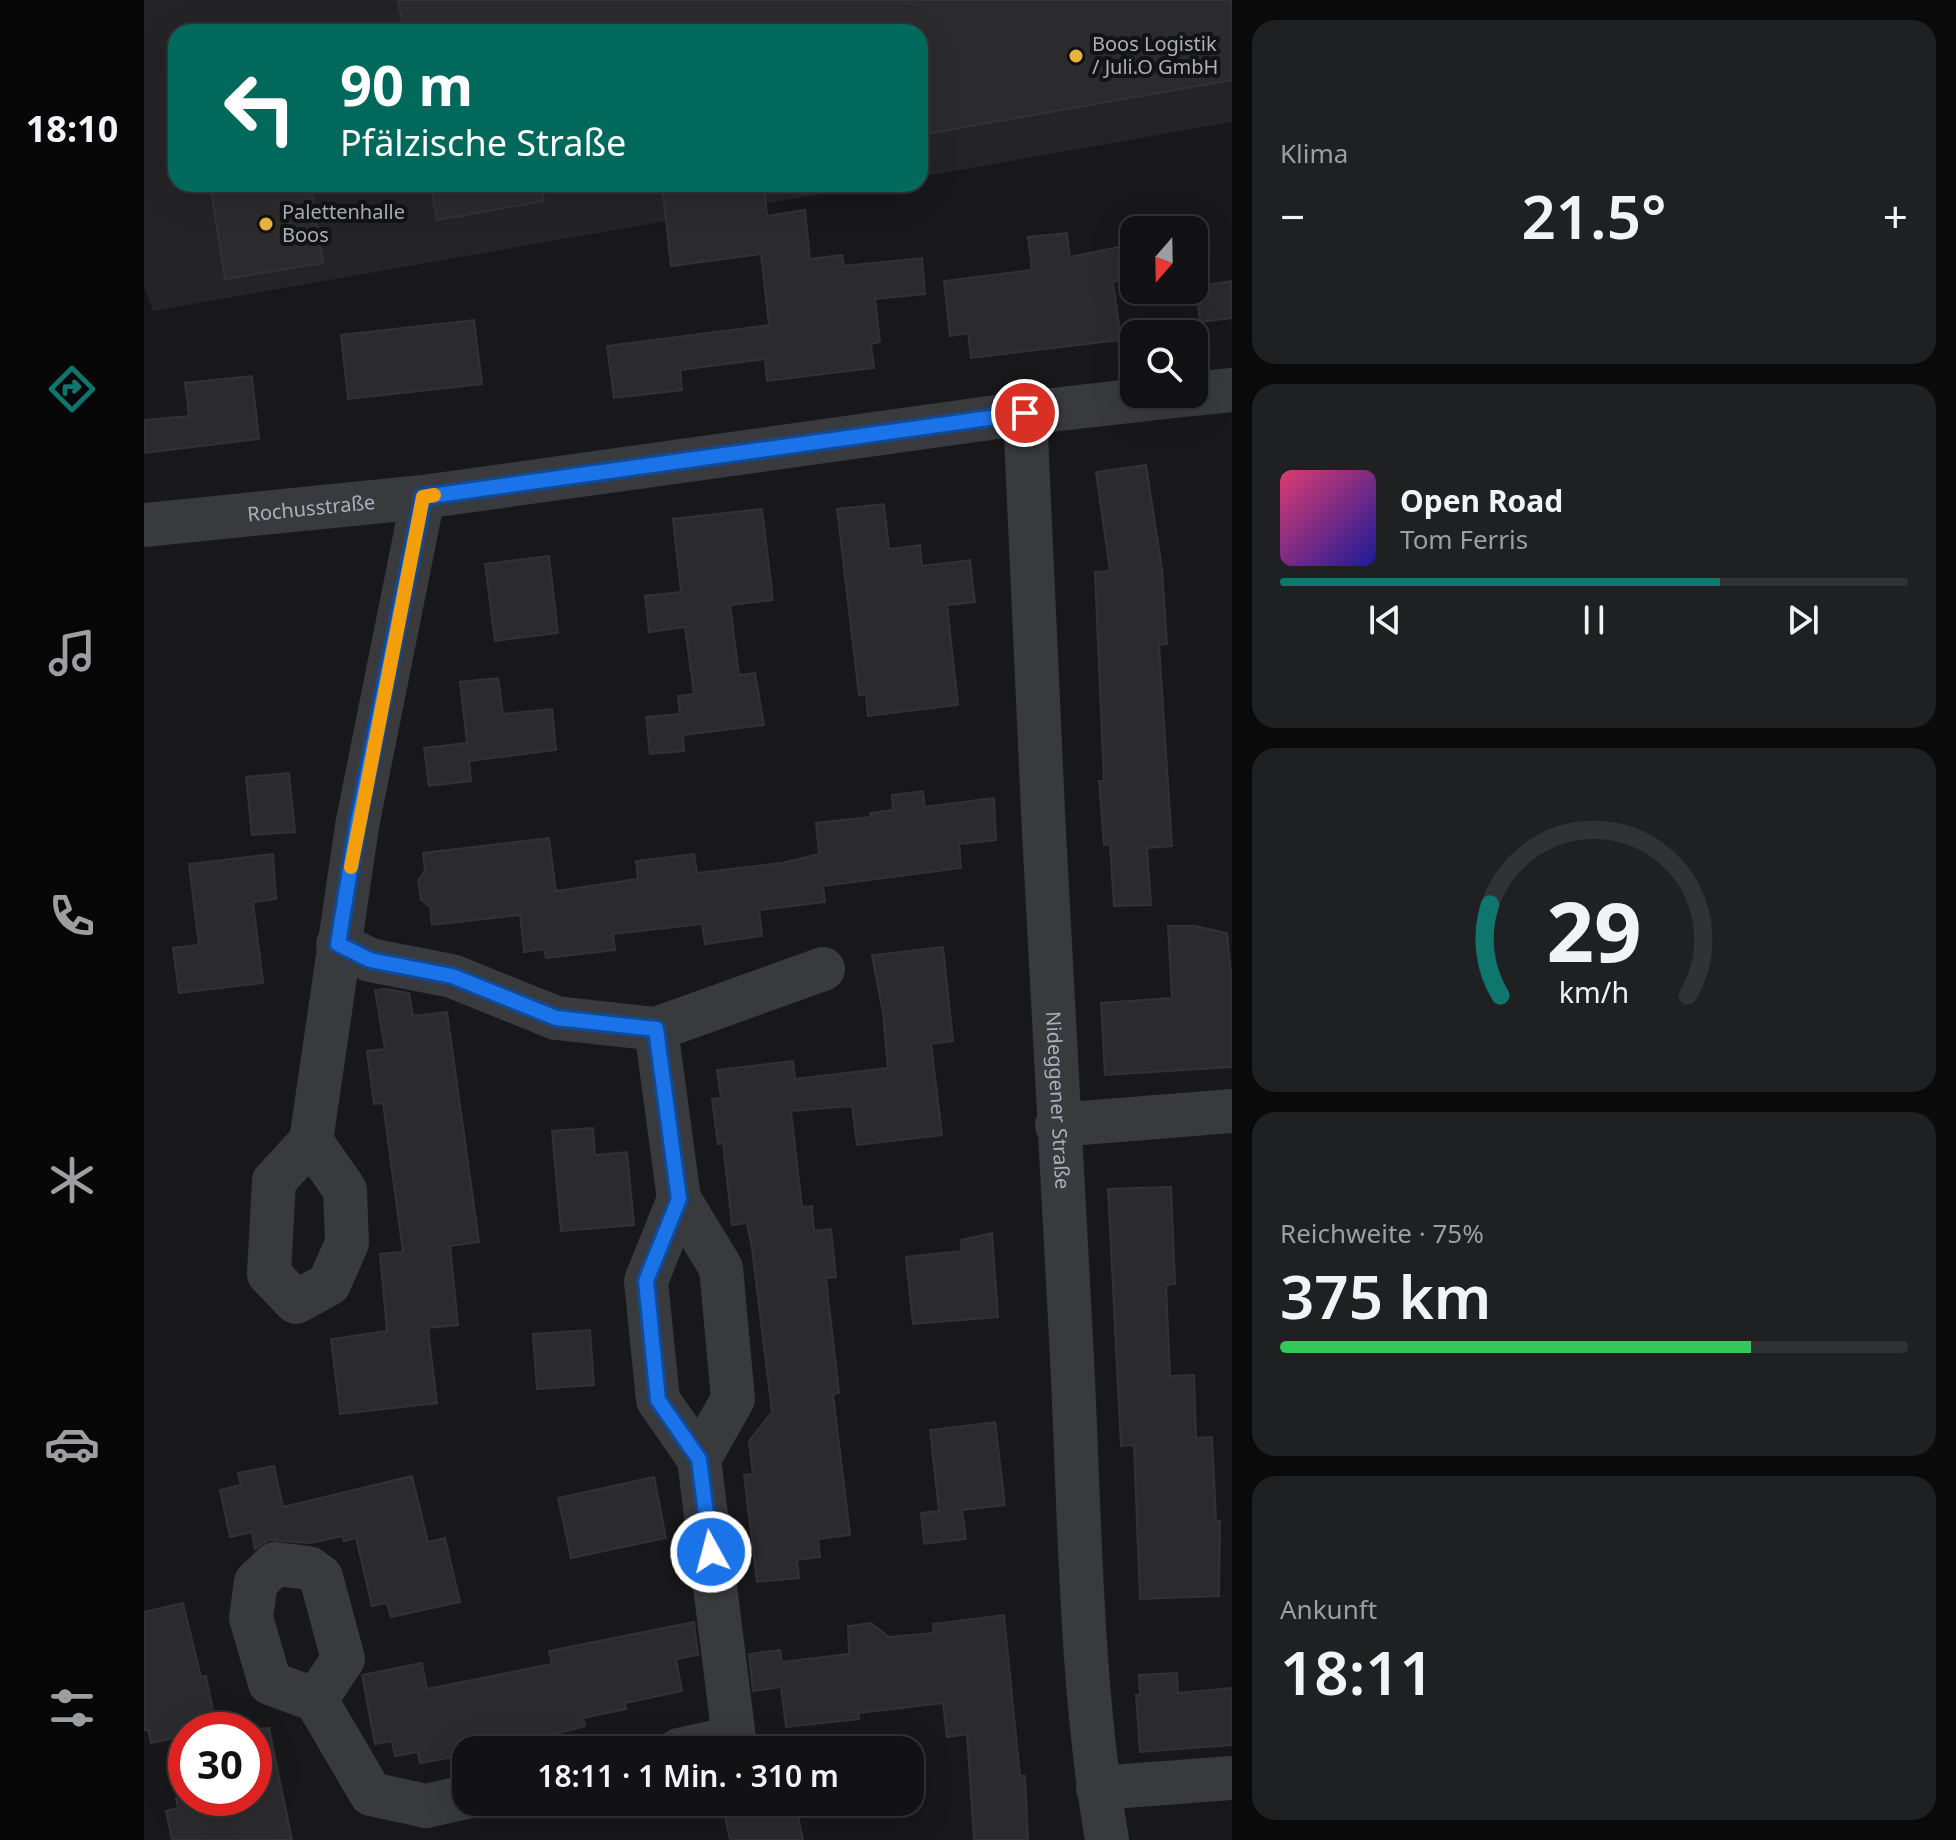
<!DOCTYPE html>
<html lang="de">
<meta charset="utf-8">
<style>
body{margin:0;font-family:"Noto Sans",sans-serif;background:#1f2022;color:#f1f3f6;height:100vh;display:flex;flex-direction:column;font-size:30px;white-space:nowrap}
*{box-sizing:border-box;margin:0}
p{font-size:26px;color:#9c9ea0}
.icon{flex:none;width:44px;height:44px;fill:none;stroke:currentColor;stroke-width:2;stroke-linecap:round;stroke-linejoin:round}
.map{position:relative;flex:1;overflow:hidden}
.details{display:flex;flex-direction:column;gap:20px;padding:20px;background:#0a0a0b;width:724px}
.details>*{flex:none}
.banner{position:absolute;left:24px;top:24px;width:760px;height:168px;border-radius:24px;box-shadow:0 8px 32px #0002,0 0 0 2px #313234;background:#00695c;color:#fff;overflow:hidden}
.needle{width:52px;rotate:200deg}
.controls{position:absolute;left:976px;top:216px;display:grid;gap:16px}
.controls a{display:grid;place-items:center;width:88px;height:88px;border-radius:16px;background:#121214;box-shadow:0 8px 32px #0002,0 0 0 2px #313234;font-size:40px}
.speed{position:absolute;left:24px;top:1712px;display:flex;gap:16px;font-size:40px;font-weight:700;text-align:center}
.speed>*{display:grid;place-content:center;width:104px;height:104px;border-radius:50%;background:#121214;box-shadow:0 8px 32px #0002,0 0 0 2px #313234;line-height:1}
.speed .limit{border:12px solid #d22;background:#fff;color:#111}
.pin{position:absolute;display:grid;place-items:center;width:68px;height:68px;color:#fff;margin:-34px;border:4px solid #fff;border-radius:50%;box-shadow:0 2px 8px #0007}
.me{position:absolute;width:88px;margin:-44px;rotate:353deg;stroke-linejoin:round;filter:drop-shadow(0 0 6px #0008)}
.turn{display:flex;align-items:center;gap:28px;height:168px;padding:0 40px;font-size:36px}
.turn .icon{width:104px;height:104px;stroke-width:2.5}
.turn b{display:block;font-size:56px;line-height:68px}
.big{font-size:60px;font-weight:600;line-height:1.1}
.details .card{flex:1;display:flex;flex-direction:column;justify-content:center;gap:12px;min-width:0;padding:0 28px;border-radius:24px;background:#1f2022}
.details .dial{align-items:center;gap:0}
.dial svg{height:208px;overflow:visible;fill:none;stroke:#313234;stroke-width:7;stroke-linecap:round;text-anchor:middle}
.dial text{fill:#f1f3f6;stroke:none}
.song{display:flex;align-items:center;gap:24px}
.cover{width:96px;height:96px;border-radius:12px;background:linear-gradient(135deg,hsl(340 70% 55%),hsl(240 70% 35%))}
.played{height:8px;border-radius:4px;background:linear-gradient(90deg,#0f766e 70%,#313234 70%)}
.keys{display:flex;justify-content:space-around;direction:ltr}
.heat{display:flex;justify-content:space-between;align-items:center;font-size:44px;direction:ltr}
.charge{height:12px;border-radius:6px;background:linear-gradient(90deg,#34c759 75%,#313234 0)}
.trip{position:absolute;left:308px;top:1736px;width:472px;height:80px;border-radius:24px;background:#121214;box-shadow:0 8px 32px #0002,0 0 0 2px #313234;font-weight:600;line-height:80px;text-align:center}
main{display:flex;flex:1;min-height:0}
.tabs{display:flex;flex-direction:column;width:144px;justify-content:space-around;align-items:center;background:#070708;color:#9c9ea0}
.tabs .icon{width:56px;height:56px}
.tabs .on{color:#0f766e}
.tabs b{font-size:36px;color:#f1f3f6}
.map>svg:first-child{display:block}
.built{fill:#242426}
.building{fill:#2b2b2d;stroke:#323235;stroke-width:2}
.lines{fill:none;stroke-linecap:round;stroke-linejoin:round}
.street{stroke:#393a3e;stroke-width:44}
.route-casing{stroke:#114b97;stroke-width:20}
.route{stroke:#1a73e8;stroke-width:14}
.slow{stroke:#f59e0b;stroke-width:14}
.poi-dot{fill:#eab23f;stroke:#131315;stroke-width:3}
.labels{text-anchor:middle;stroke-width:8;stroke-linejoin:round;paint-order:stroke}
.poi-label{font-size:20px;fill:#aaafb9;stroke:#131315;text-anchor:start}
.street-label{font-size:20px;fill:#aaafb9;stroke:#131315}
</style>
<main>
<nav class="tabs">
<b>18:10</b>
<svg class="icon on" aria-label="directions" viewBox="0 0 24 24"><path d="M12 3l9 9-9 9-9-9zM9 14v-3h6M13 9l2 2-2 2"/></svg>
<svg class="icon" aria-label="music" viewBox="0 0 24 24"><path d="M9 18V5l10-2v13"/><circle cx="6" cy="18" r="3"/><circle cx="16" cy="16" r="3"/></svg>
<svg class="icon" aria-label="phone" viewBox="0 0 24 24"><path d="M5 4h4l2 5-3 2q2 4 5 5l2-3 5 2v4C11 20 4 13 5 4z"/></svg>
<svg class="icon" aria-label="climate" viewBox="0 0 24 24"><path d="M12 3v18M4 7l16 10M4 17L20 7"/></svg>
<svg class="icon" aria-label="car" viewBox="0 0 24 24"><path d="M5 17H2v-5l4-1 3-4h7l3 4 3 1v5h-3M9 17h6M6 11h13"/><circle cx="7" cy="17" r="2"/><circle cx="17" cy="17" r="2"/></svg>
<svg class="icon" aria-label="filters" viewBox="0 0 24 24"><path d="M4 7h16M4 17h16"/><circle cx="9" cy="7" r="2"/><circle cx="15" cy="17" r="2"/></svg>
</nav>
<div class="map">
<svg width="1088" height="1840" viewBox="0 0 1088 1840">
<rect width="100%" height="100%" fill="#18181a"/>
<path class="built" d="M0 0H1088V122L776 177V32H32V184H733L9 311 0 286Z"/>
<g class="building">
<path d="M254 0H1088V80L776 135V32H260Z"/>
<path d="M66 184H166L179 263 81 279Z"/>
<path d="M286 184H398L400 201 293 220Z"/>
<path d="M518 184H620L623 216 661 210 666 259 698 255 700 266 778 258 781 294 731 299 736 342 727 344 730 368 623 381 621 359 536 370 538 390 470 398 463 346 625 325 617 254 527 266Z"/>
<path d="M923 233 926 257 980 246 986 279 969 282 977 340 827 358 824 333 806 336 800 281 888 270 884 237Z"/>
<path d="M1088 281V318L1056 322 1052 286Z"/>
<path d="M330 320 338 384 204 399 197 335Z"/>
<path d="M108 376 115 439 0 453V420L45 416 41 383Z"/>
<path d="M1002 465 1018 569 1023 644 1015 645 1028 846 1003 848 1007 905 970 906 966 844 960 845 955 781H960L951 572 966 571 952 472Z"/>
<path d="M740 504 745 549 776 545 778 566 826 560 831 602 803 605 814 705 724 716 722 694 715 695 693 509Z"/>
<path d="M618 509 629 600 586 605 595 675 611 673 620 725 539 735 540 751 506 754 502 717 536 714 534 696 550 694 541 627 505 632 501 596 537 592 529 519Z"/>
<path d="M405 556 414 633 351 641 341 564Z"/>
<path d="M354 678 359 714 408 709 412 750 325 761 327 781 285 786 280 748 323 743 316 682Z"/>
<path d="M145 773 151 832 108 835 102 777Z"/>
<path d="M779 791 781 807 850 798 852 840 815 844 817 868 679 886 681 902 615 910 618 936 561 944 558 924 469 934 471 950 402 958 400 949 380 952 376 915 288 925 286 907 277 900 274 880 281 871 279 853 405 838 412 891 494 879 492 861 550 854 553 873 638 863 675 854 672 823 727 817 726 813 749 810 748 795Z"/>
<path d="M129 854 132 899 109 902 119 983 35 993 29 948 55 945 45 864Z"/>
<path d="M1024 926H1051L1083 933 1088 983V1067L961 1075 957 1003 1028 998Z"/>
<path d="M799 947 809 1041 787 1044 798 1135 713 1145 708 1106 647 1111 658 1207 668 1206 670 1231 687 1229 692 1277 682 1278 695 1393 689 1394 706 1535 674 1539 676 1557 653 1560 655 1578 613 1582 600 1475 609 1474 605 1441 628 1412 608 1248 603 1223 588 1225 579 1143 574 1144 568 1099 577 1098 573 1070 649 1061 651 1079 744 1068 739 1013 728 955Z"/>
<path d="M242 989 265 993 269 1016 303 1012 335 1242 306 1246 314 1325 284 1328 293 1403 196 1414 187 1339 243 1331 236 1254 259 1252 239 1103 230 1104 223 1051 241 1049 231 990Z"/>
<path d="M449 1128 451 1155 483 1152 490 1225 417 1231 408 1131Z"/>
<path d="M1027 1187 1031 1284 1022 1285 1026 1376 1050 1375 1052 1438 1068 1437 1072 1521H1076L1075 1596 996 1599 990 1445 977 1446 964 1189Z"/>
<path d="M848 1233 854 1317 769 1324 762 1257 818 1251 817 1240Z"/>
<path d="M446 1330 450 1385 393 1389 389 1334Z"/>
<path d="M851 1422 861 1505 818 1510 822 1539 780 1544 777 1513 795 1511 786 1430Z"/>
<path d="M130 1466 139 1507 268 1476 284 1542 301 1538 316 1602 247 1617 243 1603 228 1606 212 1538 200 1541 199 1536 166 1543 124 1540 111 1549 108 1532 86 1537 76 1490 97 1485 94 1473Z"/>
<path d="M510 1477 522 1538 427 1558 414 1498Z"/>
<path d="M39 1603 57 1677 62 1676 73 1730H42V1736L7 1743 4 1730H0V1612Z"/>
<path d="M860 1615 876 1776H881L884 1840H830L823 1734 803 1737 799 1703 714 1713 715 1719 642 1727 637 1687 609 1691 605 1654 636 1650 638 1662 705 1654 704 1626 727 1623 745 1637 790 1633 789 1624Z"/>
<path d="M550 1622 554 1655 532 1659 538 1691 481 1703 482 1709 439 1718 441 1726 400 1737 402 1750H322V1755L276 1763 274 1752 251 1756 248 1741 231 1744 218 1675 278 1663 283 1689 408 1664 405 1651Z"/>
<path d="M1033 1673 1034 1693 1088 1688V1745L996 1752 992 1695H996L995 1675Z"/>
<path d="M125 1728 148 1840H28L22 1811 34 1808 32 1798H110V1729Z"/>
<path d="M578 1802H651L659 1840H586Z"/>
</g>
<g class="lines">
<g class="street">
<path d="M1050 394 1088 390"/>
<path id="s1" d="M881 413C894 722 909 1030 927 1339 936 1505 935 1675 963 1840"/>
<path id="s2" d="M0 525 279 497 881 413 1049 394"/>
<path d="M194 944 226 960 308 976 412 1018 512 1029 679 969"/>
<path d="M512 1029 535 1199 577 1268 589 1399 555 1459 590 1738 535 1750"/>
<path d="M913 1125 1088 1111"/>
<path d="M167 1141 130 1181 125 1274 152 1302 185 1284 203 1243 201 1190 167 1141 213 826 279 497"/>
<path d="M535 1199 502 1281 514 1400 555 1459"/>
<path d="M172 1700 199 1659 177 1577 165 1568 131 1564 112 1582 107 1618 126 1683 172 1700 227 1794 282 1806 322 1797"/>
<path d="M954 1788 1088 1778"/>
</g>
</g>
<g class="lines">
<g class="route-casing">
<path id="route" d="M567 1552 555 1459 514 1400 502 1281 535 1199 512 1029 412 1018 308 976 226 960 194 944 213 826 279 497 881 413"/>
</g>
<use href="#route" class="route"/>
<path class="slow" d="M207 867 279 497 290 495"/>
</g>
<g class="poi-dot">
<circle cx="932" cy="56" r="8"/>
<circle cx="122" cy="224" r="8"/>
</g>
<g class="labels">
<g class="poi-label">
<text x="948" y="51">Boos Logistik<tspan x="948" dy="23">/ Juli.O GmbH</tspan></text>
<text x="138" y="219">Palettenhalle<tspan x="138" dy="23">Boos</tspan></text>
</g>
<g class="street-label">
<text dy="7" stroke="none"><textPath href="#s2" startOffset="168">Rochusstraße</textPath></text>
<text dy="7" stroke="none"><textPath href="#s1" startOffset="688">Nideggener Straße</textPath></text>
</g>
</g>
</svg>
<div class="controls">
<a><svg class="needle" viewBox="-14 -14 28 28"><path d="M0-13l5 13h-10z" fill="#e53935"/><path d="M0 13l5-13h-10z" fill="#9c9ea0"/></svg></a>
<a><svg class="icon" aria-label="search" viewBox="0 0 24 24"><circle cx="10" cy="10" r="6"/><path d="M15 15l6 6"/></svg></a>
</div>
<div class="speed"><div class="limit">30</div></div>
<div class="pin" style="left:881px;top:413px;background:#d93025"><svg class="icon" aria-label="arrive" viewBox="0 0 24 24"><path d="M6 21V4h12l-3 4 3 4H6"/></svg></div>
<svg class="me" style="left:567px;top:1552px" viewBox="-20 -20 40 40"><circle r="17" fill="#1a73e8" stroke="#fff" stroke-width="3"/><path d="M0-11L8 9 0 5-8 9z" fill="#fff"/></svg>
<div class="trip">18:11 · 1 Min. · 310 m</div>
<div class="banner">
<div class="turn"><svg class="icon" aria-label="left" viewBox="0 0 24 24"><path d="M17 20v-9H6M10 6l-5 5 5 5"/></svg><div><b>90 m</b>Pfälzische Straße</div></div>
</div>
</div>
<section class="details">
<div class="card"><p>Klima</p>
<div class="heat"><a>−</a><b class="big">21.5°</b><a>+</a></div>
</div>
<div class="card">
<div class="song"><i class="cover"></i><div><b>Open Road</b><p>Tom Ferris</p></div></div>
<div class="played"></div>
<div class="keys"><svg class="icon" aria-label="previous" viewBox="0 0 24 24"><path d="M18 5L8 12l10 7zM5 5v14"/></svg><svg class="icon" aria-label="pause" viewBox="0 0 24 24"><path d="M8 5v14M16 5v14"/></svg><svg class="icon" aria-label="next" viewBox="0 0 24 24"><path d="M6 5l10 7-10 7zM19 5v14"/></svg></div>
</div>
<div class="card dial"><svg viewBox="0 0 100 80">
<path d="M14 69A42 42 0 1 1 86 69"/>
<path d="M14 69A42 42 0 0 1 10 34" stroke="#0f766e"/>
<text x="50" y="56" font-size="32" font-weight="700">29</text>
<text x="50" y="72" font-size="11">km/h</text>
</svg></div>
<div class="card"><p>Reichweite · 75%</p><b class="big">375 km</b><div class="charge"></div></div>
<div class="card"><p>Ankunft</p><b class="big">18:11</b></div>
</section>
</main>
